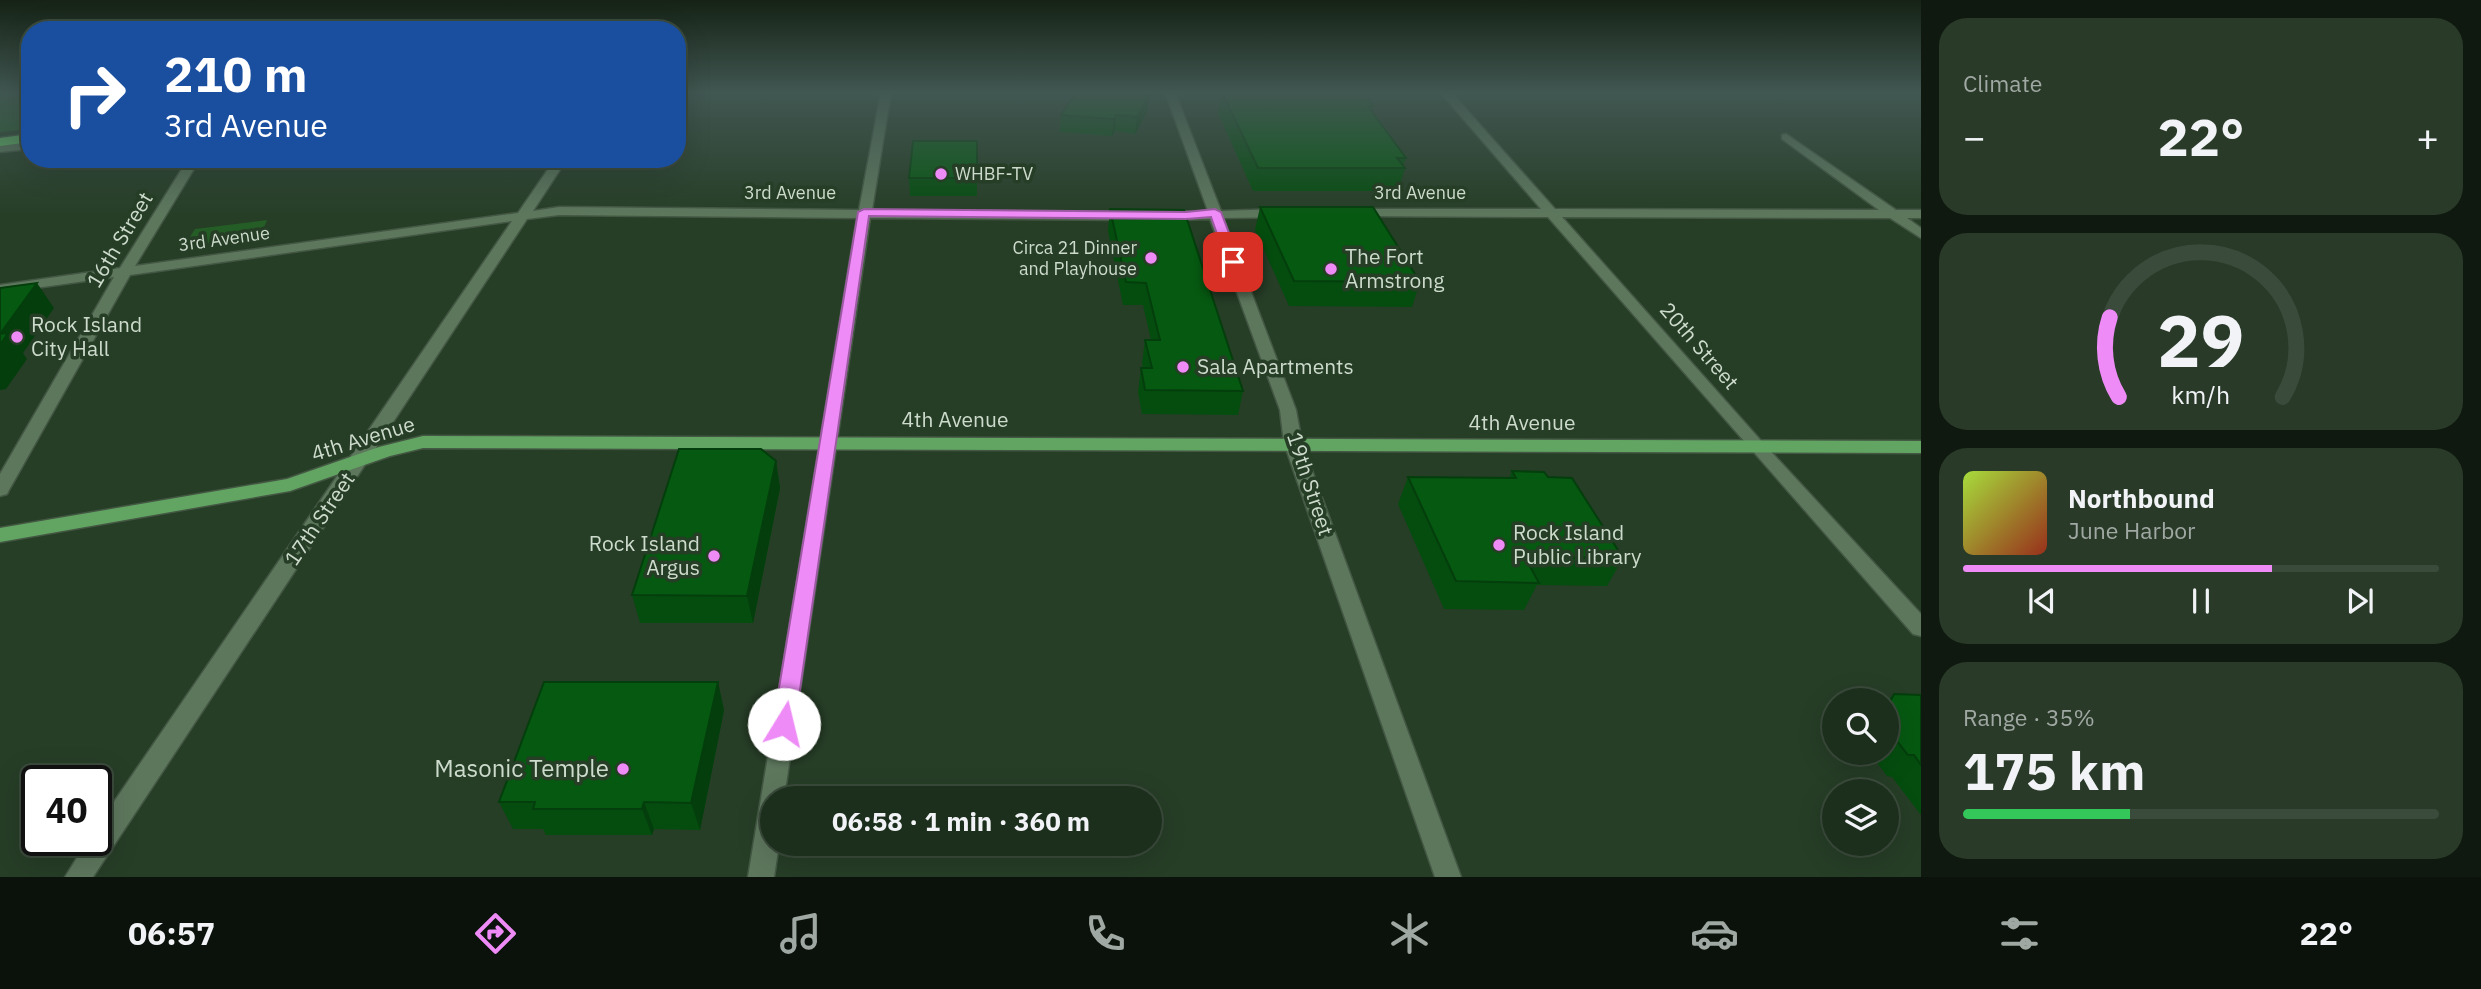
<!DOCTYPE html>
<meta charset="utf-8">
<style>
body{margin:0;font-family:"IBM Plex Sans",sans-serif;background:#293a29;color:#f1f3f6;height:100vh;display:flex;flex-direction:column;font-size:26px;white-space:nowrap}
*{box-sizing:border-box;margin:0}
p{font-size:23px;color:#a0a8a3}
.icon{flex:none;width:38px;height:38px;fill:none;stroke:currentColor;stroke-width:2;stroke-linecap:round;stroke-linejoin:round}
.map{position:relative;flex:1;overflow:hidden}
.side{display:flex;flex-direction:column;gap:18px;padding:18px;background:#0f190f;width:560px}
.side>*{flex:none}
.hud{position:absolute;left:21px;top:21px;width:665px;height:147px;border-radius:28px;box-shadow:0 7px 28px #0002,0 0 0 2px #3a4a3b;background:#1a4fa0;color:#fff;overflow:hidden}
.fabs{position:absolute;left:1822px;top:688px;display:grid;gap:14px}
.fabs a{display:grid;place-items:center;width:77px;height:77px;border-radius:50%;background:#1c2e1c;box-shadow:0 7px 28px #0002,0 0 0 2px #3a4a3b;font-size:35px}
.speed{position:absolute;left:21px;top:765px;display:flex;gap:14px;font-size:35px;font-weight:700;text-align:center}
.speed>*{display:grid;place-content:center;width:91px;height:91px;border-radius:50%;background:#1c2e1c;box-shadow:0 7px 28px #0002,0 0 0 2px #3a4a3b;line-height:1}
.speed .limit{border:4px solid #111;border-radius:10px;background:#fff;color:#111}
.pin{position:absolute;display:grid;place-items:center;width:60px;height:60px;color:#fff;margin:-30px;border-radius:14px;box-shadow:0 4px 10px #0006}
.me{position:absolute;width:77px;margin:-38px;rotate:9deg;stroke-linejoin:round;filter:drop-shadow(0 0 5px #0008)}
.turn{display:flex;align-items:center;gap:24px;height:147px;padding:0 28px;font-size:32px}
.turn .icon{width:91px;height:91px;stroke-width:2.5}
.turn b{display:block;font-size:49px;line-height:60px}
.big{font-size:52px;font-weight:700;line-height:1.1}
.side .widget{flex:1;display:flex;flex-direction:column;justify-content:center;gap:10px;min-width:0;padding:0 24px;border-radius:28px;background:#293a29}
.side .dial{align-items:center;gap:0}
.dial svg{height:182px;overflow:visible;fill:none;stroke:#3a4a3b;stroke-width:7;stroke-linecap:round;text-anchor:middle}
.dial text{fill:#f1f3f6;stroke:none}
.song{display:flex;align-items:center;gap:21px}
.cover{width:84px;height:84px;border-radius:10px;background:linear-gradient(135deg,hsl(80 70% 55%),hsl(10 70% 35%))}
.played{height:7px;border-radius:4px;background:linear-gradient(90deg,#ee8bf7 65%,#3a4a3b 65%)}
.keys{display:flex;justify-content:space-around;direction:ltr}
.heat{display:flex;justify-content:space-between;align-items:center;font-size:38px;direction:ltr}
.charge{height:10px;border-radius:5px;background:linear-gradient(90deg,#34c759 35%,#3a4a3b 0)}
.trip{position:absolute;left:760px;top:786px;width:402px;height:70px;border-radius:35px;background:#1c2e1c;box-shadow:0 7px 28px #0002,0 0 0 2px #3a4a3b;font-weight:700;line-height:70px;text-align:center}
.menu{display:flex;height:112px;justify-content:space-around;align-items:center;background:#0b120b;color:#a0a8a3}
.menu .icon{width:49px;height:49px}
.menu .current{color:#ee8bf7}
.menu b{font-size:32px;color:#f1f3f6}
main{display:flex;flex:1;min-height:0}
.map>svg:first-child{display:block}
.green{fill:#245d26}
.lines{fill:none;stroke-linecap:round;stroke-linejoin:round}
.minor-casing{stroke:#435743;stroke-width:3}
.major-casing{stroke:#435743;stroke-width:3}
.highway-casing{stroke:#435743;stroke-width:3}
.minor{fill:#5d775d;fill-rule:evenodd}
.major{fill:#62a563;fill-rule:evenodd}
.highway{fill:#65c467;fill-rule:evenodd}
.wall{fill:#054d0f}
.shaded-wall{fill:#043e0c}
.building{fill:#065911;stroke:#043e0c;stroke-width:2}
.route{fill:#ee8bf7;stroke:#9b5aa1;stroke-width:2}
.poi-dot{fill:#ee8bf7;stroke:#263d26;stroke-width:2.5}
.labels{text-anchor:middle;stroke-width:7;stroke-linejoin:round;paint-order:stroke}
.far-poi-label{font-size:18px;fill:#cddbcc;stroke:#263d26;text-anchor:start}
.far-street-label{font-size:18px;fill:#cddbcc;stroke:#263d26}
.street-label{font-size:21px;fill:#cddbcc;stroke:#263d26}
.poi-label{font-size:21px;fill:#cddbcc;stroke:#263d26;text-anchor:start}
.near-poi-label{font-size:24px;fill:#cddbcc;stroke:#263d26;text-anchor:end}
</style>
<main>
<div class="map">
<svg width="1921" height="877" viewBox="0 0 1921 877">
<rect width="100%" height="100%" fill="#263d26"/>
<g class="green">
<path d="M0 92H30V129L0 132Z"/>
<path d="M267 220 260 238 184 246 195 229Z"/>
</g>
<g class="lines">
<g class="minor-casing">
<g id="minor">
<path d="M881 92H891L872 210 1134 212 1141 216 1134 220 870 218 784 798H772V844H779L774 877H748L857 218 559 215 527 219 93 877H65L88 840H96V828L512 221 130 275 9 490 7 494 0 496V474L114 277 0 293V285L120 268 188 159H200L135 266 518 213 555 159H567L533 211 559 207 859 210Z"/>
<path d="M1165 92H1175L1221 211 1281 209 1288 213 1281 217 1223 218 1296 410 1302 443 1461 877H1435L1284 443 1280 410 1210 219 1165 220 1158 216 1165 212 1208 211Z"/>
<path d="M1440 92H1451L1555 209 1879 210 1782 139V135L1786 134 1896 210H1921V218H1907L1921 228V238L1890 218 1562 217 1763 443 1921 614V636L1913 634 1548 217 1349 216V210L1354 209H1541Z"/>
<path d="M30 142V149L0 152V144Z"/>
</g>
</g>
<g class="major-casing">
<path id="major" d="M423 436 1921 441V453L423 448 390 456 290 491 0 542V528L287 479 379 447Z"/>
</g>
<g class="highway-casing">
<path id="highway" d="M30 134V142L0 146V138Z"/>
</g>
<use href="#minor" class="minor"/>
<use href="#major" class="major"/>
<use href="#highway" class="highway"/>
</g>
<g class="wall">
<path d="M1077 92H1133V94L1147 112 1135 134 1115 131 1112 136 1060 132 1061 115Z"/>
<path d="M1216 92H1363L1373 106 1371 111 1406 158 1403 166 1405 168 1398 191H1253L1218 113 1220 100Z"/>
<path d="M977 141V196H910L909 178Z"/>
<path d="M1260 207 1420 282 1412 307 1289 306 1255 230Z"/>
<path d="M1110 209 1243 391 1238 415 1142 414 1138 392 1141 368H1143L1142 363 1145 340H1151L1143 305H1123L1108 231Z"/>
<path d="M776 461 780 488 753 623H640L632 595Z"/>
<path d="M1512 471 1548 477 1623 558 1607 586 1537 585 1524 610 1444 609 1398 504 1408 477 1509 478Z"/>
<path d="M1894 694 1921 695V815L1892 777 1887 776 1869 752H1886V702Z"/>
<path d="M724 710 700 830 654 829 652 835H546L543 829H513L499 802Z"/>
</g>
<g class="shaded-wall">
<path d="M1149 96 1147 112 1135 134 1137 117Z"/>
<path d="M1116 115 1115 131 1112 136 1114 119Z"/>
<path d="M37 283 54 308 23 353 27 359 6 389 0 390V334Z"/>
<path d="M776 461 780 488 753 623 747 596Z"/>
<path d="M718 682 724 710 700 830 691 803Z"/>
<path d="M644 802 654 829 652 835 642 809Z"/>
</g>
<g class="building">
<path d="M1077 92H1126L1149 96 1137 117 1116 115 1114 119 1061 115Z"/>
<path d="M1222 92H1363L1373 106H1368L1406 158H1397L1405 168H1258Z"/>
<path d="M913 141H977V178H909Z"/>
<path d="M1260 207H1373L1420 282 1294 281Z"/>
<path d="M1110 209 1184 210 1243 391 1145 390 1141 368H1152L1145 340H1160L1146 283 1126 282Z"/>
<path d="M37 283 0 334V288Z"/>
<path d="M8 333 0 345V334Z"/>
<path d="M679 449H761L776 461 747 596 632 595Z"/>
<path d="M1512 471 1544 472 1548 477 1572 478 1623 558 1525 557 1539 583 1456 581 1408 477 1516 478Z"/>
<path d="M544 682H718L691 803 644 802 642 809H533L535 802H499Z"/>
<path d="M1894 694 1921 695V765L1914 755H1908L1886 727V710Z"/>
</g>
<linearGradient id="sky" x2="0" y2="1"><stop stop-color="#152215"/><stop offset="0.43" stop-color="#415752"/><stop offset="1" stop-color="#415752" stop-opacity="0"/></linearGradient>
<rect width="1921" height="215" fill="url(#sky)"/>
<path class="route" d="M864 209 1186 212 1215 209 1221 212 1240 262 1233 266 1227 262 1211 217 1186 219 869 216 795 724 791 730 784 733 777 730 773 724 858 212Z"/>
<g class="poi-dot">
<circle cx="941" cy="174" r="7"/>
<circle cx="1151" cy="258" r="7"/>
<circle cx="1331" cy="269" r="7"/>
<circle cx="17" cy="337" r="7"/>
<circle cx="1183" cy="367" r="7"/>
<circle cx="1499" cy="545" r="7"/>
<circle cx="714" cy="556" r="7"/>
<circle cx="623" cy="769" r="7"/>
</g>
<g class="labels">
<g class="far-poi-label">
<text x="955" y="180">WHBF-TV</text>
<text x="1137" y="254" text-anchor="end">Circa 21 Dinner<tspan x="1137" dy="21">and Playhouse</tspan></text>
</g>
<g class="far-street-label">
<text x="790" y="199">3rd Avenue</text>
<text x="1420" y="199">3rd Avenue</text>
<text transform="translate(224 239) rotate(-8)" y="6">3rd Avenue</text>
</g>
<g class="street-label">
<text transform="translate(120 240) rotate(-59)" y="7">16th Street</text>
<text transform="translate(1699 346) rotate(49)" y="7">20th Street</text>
<text x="955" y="427">4th Avenue</text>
<text x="1522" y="430">4th Avenue</text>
<text transform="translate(363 439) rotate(-17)" y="7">4th Avenue</text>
<text transform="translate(1310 484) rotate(72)" y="7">19th Street</text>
<text transform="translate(320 519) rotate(-56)" y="7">17th Street</text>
</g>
<g class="poi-label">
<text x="1345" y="264">The Fort<tspan x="1345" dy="24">Armstrong</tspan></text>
<text x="31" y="332">Rock Island<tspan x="31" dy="24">City Hall</tspan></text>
<text x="1197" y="374">Sala Apartments</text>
<text x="1513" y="540">Rock Island<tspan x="1513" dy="24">Public Library</tspan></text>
<text x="700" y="551" text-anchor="end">Rock Island<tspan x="700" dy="24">Argus</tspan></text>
</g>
<g class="near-poi-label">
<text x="609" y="777">Masonic Temple</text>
</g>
</g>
</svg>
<div class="fabs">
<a><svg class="icon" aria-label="search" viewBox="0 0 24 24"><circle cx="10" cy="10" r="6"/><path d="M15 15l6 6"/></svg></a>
<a><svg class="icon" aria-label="layers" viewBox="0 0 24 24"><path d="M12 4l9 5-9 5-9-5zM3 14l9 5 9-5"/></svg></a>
</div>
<div class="speed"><div class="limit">40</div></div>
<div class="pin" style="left:1233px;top:262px;background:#d93025"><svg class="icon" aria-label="arrive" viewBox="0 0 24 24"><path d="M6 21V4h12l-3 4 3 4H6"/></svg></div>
<svg class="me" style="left:784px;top:724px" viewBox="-20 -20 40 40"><circle r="19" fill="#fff"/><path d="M0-13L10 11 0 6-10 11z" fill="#ee8bf7"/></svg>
<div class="trip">06:58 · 1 min · 360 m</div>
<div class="hud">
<div class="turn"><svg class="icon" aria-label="right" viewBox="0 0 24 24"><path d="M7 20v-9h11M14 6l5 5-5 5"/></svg><div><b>210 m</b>3rd Avenue</div></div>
</div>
</div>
<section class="side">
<div class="widget"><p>Climate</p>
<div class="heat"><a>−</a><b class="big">22°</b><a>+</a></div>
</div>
<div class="widget dial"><svg viewBox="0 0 100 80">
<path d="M14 69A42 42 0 1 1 86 69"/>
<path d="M14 69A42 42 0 0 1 10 34" stroke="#ee8bf7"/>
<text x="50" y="56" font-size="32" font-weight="700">29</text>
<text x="50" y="72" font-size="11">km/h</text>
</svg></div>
<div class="widget">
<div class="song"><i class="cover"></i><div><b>Northbound</b><p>June Harbor</p></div></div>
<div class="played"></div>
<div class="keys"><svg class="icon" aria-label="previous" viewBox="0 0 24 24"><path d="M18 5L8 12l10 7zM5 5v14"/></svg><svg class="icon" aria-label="pause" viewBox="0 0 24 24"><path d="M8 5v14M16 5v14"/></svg><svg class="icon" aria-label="next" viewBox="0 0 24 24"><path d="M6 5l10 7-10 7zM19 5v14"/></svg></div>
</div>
<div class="widget"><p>Range · 35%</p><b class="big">175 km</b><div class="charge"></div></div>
</section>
</main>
<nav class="menu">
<b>06:57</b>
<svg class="icon current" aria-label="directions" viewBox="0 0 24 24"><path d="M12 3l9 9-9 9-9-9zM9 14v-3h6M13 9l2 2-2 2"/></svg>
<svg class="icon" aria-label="music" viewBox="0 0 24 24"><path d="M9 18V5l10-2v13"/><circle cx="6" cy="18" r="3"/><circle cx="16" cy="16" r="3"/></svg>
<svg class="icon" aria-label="phone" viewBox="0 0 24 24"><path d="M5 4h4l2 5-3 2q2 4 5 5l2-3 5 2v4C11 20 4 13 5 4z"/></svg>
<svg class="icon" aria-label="climate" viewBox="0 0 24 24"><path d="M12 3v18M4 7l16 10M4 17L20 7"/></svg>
<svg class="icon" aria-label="car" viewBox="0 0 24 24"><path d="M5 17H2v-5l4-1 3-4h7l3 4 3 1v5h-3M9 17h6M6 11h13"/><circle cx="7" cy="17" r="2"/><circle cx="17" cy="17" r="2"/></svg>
<svg class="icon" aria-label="filters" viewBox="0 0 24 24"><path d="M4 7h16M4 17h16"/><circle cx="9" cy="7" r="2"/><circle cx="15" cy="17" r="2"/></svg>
<b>22°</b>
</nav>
